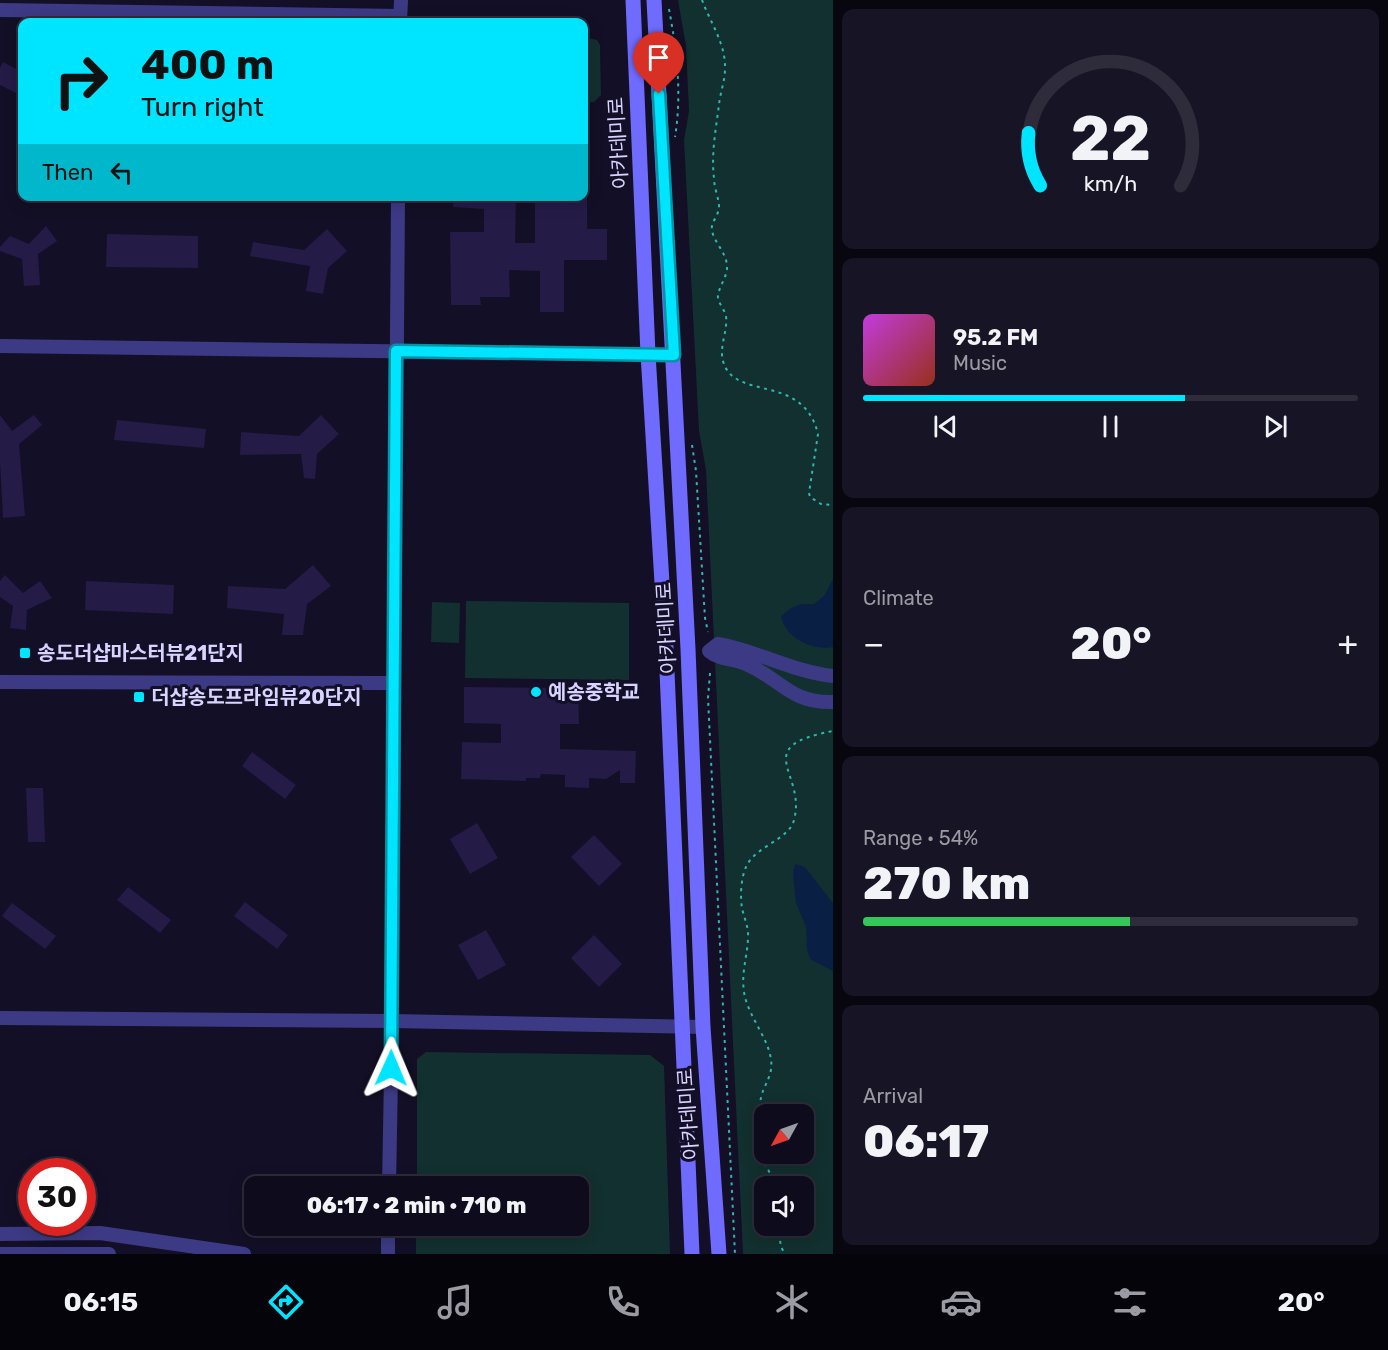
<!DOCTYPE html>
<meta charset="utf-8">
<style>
body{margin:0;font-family:Rubik,"Noto Sans KR",sans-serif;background:#171425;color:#f1f3f6;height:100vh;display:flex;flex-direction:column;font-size:22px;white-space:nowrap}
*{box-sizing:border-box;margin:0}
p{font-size:20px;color:#9b9ba3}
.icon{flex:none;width:33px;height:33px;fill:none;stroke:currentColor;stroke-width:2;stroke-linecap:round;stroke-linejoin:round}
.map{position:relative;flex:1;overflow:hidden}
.details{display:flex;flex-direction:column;gap:9px;padding:9px;background:#08060f;width:555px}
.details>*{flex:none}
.hud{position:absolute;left:18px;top:18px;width:570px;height:183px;border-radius:12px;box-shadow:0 3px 15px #0003,0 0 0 2px #2e2b3b;background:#00e5ff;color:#111;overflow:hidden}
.needle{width:39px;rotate:230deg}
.fabs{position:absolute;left:754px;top:1104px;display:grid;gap:12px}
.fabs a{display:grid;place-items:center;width:60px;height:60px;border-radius:12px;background:#0e0b1c;box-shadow:0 3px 15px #0003,0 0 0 2px #2e2b3b;font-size:30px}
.speed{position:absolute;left:18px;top:1158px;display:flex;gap:12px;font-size:30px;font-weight:700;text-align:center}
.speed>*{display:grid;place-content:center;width:78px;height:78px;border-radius:50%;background:#0e0b1c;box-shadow:0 3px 15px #0003,0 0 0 2px #2e2b3b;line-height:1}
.speed .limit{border:9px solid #d22;background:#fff;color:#111}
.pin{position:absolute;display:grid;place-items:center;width:51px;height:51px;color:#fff;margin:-62px -26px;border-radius:50% 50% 50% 0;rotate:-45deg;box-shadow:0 0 6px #0007}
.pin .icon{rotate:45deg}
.me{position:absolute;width:66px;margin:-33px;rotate:1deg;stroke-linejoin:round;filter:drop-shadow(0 0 4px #0008)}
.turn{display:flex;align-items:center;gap:21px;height:126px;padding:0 24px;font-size:27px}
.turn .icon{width:78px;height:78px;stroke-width:2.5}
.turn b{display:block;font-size:42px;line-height:51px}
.then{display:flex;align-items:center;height:57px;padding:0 24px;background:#0003;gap:12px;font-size:22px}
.big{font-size:45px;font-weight:800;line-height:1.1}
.details .card{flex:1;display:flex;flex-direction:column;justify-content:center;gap:9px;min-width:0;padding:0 21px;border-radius:12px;background:#171425}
.details .dial{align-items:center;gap:0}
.dial svg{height:156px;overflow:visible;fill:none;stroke:#2e2b3b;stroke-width:7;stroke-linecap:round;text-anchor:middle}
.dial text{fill:#f1f3f6;stroke:none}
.song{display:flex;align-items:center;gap:18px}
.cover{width:72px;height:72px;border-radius:9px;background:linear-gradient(135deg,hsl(290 70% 55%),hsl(10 70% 35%))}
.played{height:6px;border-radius:3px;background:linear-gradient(90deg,#00e5ff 65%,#2e2b3b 65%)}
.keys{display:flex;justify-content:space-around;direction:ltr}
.heat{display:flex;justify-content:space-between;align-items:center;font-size:33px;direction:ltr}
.charge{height:9px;border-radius:4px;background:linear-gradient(90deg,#34c759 54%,#2e2b3b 0)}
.trip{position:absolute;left:244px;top:1176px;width:345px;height:60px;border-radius:12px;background:#0e0b1c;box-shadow:0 3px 15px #0003,0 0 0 2px #2e2b3b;font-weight:800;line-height:60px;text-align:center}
.tab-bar{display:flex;height:96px;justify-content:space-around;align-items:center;background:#06040b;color:#9b9ba3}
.tab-bar .icon{width:42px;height:42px}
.tab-bar .selected{color:#00e5ff}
.tab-bar b{font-size:27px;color:#f1f3f6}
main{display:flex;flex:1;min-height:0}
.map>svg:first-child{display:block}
.green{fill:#12302f;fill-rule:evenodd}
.water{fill:#0a1f44}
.building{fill:#241b47}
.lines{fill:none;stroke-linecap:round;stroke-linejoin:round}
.path{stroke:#2fb8b0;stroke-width:2;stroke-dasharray:3 4.5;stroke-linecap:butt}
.minor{stroke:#3d3a85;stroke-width:14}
.secondary{stroke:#6f6bff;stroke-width:15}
.route-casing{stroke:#0095a6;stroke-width:15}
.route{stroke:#00e5ff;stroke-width:10}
.poi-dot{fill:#00e5ff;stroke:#130f26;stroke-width:2}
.labels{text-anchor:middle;stroke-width:6;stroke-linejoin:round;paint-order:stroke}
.street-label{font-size:20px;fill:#d9d4ff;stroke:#130f26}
.poi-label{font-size:20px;font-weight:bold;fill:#d9d4ff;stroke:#130f26;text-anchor:start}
</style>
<main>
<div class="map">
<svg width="833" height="1254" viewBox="0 0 833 1254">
<rect width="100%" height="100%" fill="#130f26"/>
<g class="green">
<path d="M678 0H833V1254H743L706 470 699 431 684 140 689 111 686 46ZM765 1114H804V1154H765ZM765 1186H804V1226H765Z"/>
<path d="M584 37 597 40 600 45 601 95 594 102 584 103Z"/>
<path d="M466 601 629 603V680L465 678Z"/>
<path d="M432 602 460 603 459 643 431 642Z"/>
<path d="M426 1052 650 1055 664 1066 670 1254H416V1226H579V1186H417V1059Z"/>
</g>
<g class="water">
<path d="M833 579V647C812 651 785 638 781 616L791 608 801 604H814L824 596Z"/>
<path d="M795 864 805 867 833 903V971L810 959 807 950 806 927 796 903 793 874Z"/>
</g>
<g class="building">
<path d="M3 62 22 72V96L0 85V68Z"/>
<path d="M454 196H516L515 243H535V196H587V229H607V260H564V312H540V271L509 270 510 297H480L481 305H451L450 232H484V209L453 207Z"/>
<path d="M46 226 57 241 38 254 40 285 24 286 22 259 0 251V247L10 236 29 244Z"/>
<path d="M327 229 347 251 328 268 323 294 306 291 310 266 250 256 253 242 304 250Z"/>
<path d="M107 234 198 236V268L106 267Z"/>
<path d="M0 415 12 431 34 415 42 425 19 444 25 516 3 518 0 461Z"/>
<path d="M321 415 339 434 317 454 315 479 304 478 301 454 240 455 241 432 299 436Z"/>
<path d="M117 420 206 429 204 448 114 440Z"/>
<path d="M313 565 331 586 307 604 303 635H282L284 614 227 608 228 586 285 589Z"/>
<path d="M5 575 23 593 40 581 52 598 27 610 26 630 10 628 13 606 0 597V581Z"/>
<path d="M86 581 174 585 173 614 85 610Z"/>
<path d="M464 687 578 688 579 724H560V749L636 751 635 783H620V770L606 779 589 778V788L565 787V775L541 774 540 778H526V781L461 779 462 742 501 743V724L464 723Z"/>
<path d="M252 752 296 785 285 799 242 766Z"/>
<path d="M26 788H43L45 842H28Z"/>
<path d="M477 823 498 858 470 874 450 839Z"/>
<path d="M594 835 622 864 599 886 571 857Z"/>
<path d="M128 887 171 920 160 933 117 900Z"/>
<path d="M245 902 288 935 277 949 234 916Z"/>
<path d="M12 903 56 936 45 949 2 916Z"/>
<path d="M486 930 506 965 478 980 458 945Z"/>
<path d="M594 935 622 964 599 987 571 958Z"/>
</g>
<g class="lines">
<g class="path">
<path d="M702 0C710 22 726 44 725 69 725 81 720 93 719 105 716 128 711 154 714 178 714 187 718 196 719 205 720 215 710 222 712 231 715 244 728 254 727 269 726 278 720 285 718 295 717 302 724 308 726 316 728 331 719 346 723 361 734 402 803 372 818 434L809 493 810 497 821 504 833 505"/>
<path d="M669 9C677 52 682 94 675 137"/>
<path d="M692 445 696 471 705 618 708 632"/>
<path d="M710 673 708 698 735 1254"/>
<path d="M776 1186C773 1176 766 1168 762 1158 758 1148 757 1133 757 1122 758 1113 760 1099 763 1091 767 1081 773 1072 771 1060 769 1040 750 1018 745 997 740 976 747 959 748 939 749 927 744 918 742 908 740 896 741 878 746 867 755 846 789 840 794 820 807 773 748 747 833 731"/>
<path d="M778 1226 781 1247 785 1254"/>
</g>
<g class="minor">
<path d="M0 10 400 16"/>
<path d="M400 22 401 0"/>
<path d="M0 346 674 355"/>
<path d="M833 676C793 672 758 651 718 644L709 651C721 661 734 658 748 665 782 680 790 703 833 702"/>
<path d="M0 682 393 683"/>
<path d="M0 1018 392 1021 703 1027"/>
<path d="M389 1186 392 1021 398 196"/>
<path d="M0 1234 100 1233 244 1254"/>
<path d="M0 1254H109"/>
<path d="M388 1254V1226"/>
</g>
<g class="secondary">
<path d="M633 0 648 354 666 648 692 1254"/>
<path d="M654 0 688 649 703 1027 719 1254"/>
</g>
</g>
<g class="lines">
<g class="route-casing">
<path id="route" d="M391 1068 396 351 674 355 659 94"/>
</g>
<use href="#route" class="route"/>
</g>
<g class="poi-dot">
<rect x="19" y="647" width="12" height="12" rx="3"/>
<circle cx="536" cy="692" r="6"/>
<rect x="133" y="691" width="12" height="12" rx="3"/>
</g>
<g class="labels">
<g class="street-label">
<text transform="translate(618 143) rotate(-93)" y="7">아카데미로</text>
<text transform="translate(666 628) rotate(-93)" y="7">아카데미로</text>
<text transform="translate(688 1114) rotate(-94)" y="7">아카데미로</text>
</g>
<g class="poi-label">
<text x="37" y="660">송도더샵마스터뷰21단지</text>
<text x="548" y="699">예송중학교</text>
<text x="151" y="704">더샵송도프라임뷰20단지</text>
</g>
</g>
</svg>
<div class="fabs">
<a><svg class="needle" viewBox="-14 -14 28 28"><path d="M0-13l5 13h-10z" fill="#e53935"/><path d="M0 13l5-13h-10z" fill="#9b9ba3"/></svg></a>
<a><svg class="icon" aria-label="sound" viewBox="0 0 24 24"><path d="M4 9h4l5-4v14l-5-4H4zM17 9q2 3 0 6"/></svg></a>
</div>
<div class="speed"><div class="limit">30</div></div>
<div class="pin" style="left:659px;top:94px;background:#d93025"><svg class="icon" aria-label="arrive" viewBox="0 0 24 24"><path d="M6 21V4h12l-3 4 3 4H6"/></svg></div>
<svg class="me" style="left:391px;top:1068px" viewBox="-20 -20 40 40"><path d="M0-17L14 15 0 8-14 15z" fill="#00e5ff" stroke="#fff" stroke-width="4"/></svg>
<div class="trip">06:17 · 2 min · 710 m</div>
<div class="hud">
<div class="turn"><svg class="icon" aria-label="right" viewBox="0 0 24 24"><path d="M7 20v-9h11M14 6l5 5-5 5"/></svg><div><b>400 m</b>Turn right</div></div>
<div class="then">Then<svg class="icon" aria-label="left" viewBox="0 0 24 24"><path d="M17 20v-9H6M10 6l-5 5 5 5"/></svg></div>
</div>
</div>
<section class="details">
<div class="card dial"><svg viewBox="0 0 100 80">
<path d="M14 69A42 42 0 1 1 86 69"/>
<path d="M14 69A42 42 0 0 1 8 42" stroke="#00e5ff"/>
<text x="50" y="56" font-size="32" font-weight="700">22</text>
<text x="50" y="72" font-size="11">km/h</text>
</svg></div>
<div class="card">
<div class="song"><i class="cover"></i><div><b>95.2 FM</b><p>Music</p></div></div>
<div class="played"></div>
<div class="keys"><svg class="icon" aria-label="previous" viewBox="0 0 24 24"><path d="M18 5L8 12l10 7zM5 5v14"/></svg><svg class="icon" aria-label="pause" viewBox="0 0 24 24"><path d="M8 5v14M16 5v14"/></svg><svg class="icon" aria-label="next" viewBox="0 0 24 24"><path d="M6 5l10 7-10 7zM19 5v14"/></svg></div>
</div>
<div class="card"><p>Climate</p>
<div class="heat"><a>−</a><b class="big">20°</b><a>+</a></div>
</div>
<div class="card"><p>Range · 54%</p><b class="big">270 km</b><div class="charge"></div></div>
<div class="card"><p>Arrival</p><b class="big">06:17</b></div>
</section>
</main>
<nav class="tab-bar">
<b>06:15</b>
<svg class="icon selected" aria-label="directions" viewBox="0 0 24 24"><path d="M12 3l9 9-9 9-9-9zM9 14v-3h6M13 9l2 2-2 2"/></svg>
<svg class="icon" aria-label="music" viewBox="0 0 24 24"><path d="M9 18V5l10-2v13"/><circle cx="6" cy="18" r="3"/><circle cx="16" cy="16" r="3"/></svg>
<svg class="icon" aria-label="phone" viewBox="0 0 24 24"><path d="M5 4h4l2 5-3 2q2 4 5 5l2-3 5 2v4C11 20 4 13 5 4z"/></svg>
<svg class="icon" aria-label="climate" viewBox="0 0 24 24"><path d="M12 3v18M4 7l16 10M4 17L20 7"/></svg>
<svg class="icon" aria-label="car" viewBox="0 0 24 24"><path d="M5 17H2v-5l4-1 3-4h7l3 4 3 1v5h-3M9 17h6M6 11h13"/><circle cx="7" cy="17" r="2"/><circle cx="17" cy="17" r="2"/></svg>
<svg class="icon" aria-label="filters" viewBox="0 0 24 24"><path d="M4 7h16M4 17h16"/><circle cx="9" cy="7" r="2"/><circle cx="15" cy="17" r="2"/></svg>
<b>20°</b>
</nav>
